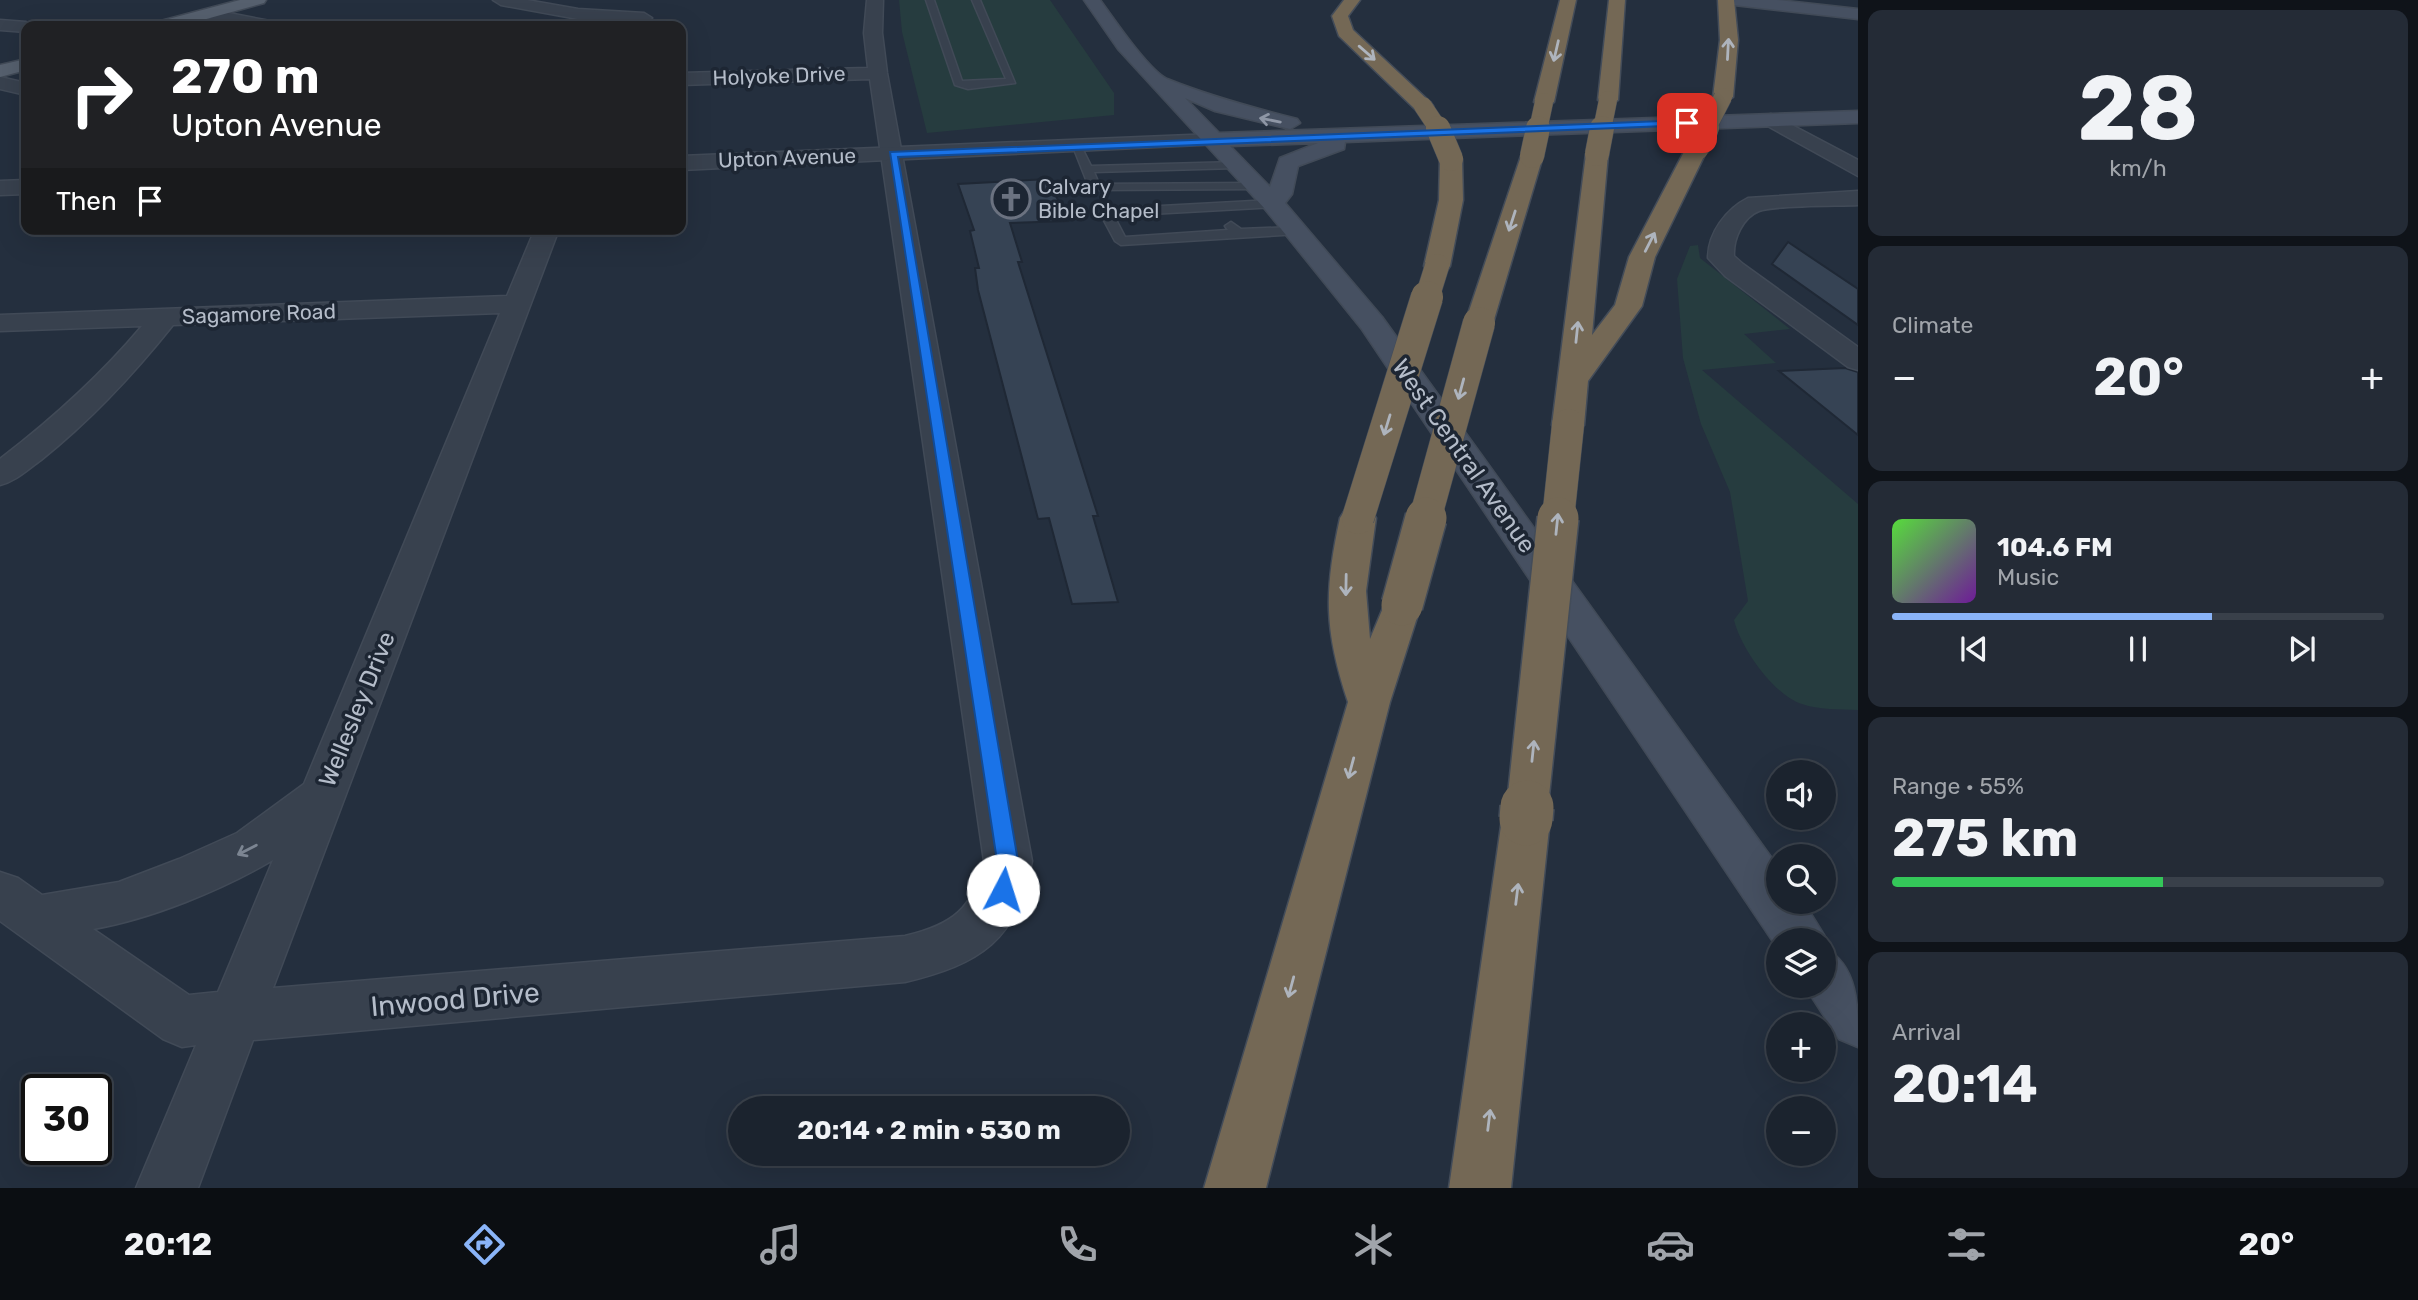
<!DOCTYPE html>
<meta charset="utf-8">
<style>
body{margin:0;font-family:Rubik,sans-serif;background:#242b36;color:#f1f3f6;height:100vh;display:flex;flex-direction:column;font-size:26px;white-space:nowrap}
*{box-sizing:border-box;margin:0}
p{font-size:23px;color:#a0a4aa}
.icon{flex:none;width:38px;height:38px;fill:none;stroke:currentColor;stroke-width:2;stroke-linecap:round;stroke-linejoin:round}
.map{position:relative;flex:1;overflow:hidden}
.drawer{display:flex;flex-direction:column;gap:10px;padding:10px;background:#0f1319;width:560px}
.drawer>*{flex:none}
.top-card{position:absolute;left:21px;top:21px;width:665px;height:214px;border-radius:14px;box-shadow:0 7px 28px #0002,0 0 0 2px #39404a;background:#202124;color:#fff;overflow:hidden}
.controls{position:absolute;left:1766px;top:760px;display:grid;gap:14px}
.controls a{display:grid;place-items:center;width:70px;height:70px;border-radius:50%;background:#1b232e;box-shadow:0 7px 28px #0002,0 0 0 2px #39404a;font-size:35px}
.speed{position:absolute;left:21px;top:1074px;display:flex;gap:14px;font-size:35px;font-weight:700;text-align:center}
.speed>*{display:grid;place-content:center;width:91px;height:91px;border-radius:50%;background:#1b232e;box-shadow:0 7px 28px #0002,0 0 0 2px #39404a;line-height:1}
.speed .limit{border:4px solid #111;border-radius:10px;background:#fff;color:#111}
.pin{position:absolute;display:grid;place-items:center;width:60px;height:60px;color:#fff;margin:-30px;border-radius:14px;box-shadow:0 4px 10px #0006}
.me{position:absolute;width:77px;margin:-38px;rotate:5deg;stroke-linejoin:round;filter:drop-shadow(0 0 5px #0008)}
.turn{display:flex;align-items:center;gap:24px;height:147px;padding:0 35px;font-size:32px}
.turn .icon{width:91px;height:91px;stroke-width:2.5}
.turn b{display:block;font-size:49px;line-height:60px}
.then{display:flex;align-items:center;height:66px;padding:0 35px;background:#0003;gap:14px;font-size:26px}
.big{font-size:52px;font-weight:700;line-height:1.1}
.drawer .widget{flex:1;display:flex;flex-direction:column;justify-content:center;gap:10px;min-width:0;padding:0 24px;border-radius:14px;background:#242b36}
.drawer .dial{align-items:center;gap:0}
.dial b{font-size:91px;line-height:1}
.song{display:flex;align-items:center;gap:21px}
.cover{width:84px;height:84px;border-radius:10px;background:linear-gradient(135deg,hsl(110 70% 55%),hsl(280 70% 35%))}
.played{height:7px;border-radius:4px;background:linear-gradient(90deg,#8ab4f8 65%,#39404a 65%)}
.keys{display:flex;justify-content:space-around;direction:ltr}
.heat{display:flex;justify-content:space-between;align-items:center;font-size:38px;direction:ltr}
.charge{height:10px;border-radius:5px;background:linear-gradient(90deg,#34c759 55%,#39404a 0)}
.trip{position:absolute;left:728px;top:1096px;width:402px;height:70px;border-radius:35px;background:#1b232e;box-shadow:0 7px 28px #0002,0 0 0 2px #39404a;font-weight:700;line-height:70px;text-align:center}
.dock{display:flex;height:112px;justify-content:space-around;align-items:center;background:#0b0e12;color:#a0a4aa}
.dock .icon{width:49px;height:49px}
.dock .current{color:#8ab4f8}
.dock b{font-size:32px;color:#f1f3f6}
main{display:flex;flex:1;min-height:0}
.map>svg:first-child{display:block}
.green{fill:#263c3f}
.building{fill:#364354;stroke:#1f2835;stroke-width:2}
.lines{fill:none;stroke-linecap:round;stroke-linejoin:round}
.service-casing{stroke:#414a57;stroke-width:3}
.minor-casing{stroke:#414a57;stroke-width:3}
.tertiary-casing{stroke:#414a57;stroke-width:3}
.secondary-casing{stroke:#414a57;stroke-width:3}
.primary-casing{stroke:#414a57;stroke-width:3}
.motorway-casing{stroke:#434c59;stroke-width:3}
.service{fill:#38414e;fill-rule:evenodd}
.minor{fill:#38414e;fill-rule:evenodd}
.tertiary{fill:#38414e;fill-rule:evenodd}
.secondary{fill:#465061;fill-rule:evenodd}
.primary{fill:#56606e;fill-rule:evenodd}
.motorway{fill:#746855;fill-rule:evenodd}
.motorway-bridge-far4-casing{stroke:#434c59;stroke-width:19;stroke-linecap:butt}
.motorway-bridge-far3-casing{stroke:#434c59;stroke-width:25;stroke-linecap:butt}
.motorway-bridge-far2-casing{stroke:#434c59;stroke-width:33;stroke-linecap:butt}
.motorway-bridge-far1-casing{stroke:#434c59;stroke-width:44;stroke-linecap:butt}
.motorway-bridge-casing{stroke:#434c59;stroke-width:56;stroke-linecap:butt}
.motorway-bridge-far4{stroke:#746855;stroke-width:18}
.motorway-bridge-far3{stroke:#746855;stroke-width:24}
.motorway-bridge-far2{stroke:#746855;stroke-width:32}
.motorway-bridge-far1{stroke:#746855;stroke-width:41}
.motorway-bridge{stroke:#746855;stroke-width:53}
.oneway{stroke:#aeb4bd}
.oneway2{stroke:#8e96a5}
.oneway3{stroke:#7c8592}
.route{fill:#1a73e8;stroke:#114b97;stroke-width:2}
.labels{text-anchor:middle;stroke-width:7;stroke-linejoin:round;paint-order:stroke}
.far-street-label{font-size:21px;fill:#b4bcc9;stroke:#1d2633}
.far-poi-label{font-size:21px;fill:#b4bcc9;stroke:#1d2633;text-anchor:start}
.street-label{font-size:24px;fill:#b4bcc9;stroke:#1d2633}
.near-street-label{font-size:28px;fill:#b4bcc9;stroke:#1d2633}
</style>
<main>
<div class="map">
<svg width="1858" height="1188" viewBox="0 0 1858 1188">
<rect width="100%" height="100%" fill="#242f3e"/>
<g class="green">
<path d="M899 0H1050L1114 93V115L927 133 902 32Z"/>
<path d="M1698 245 1700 258 1790 329 1744 334 1776 363 1702 370 1858 504V710C1841 709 1818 710 1802 704 1774 695 1741 649 1734 620L1748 601 1730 492 1701 424 1683 358 1677 279 1690 246Z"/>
</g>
<g class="building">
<path d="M1048 179 1068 221 1010 223 1022 262H1018L1098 516H1093L1118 602 1072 604 1049 518 1038 519 978 290 975 268H979L970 231 974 230 958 184Z"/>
<path d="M1788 242 1858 289V325L1772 264Z"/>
<path d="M1845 368 1858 372V435L1779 371Z"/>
</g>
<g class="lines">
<g class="service-casing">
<g id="service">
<path d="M926 0H934L962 81 1006 79 972 0H980L1015 83 968 89 955 85Z"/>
<path d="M1072 144H1080L1091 166 1237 162 1243 165 1237 168 1094 172 1099 184 1255 183 1261 186 1255 189 1095 190 1089 187Z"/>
<path d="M1273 200 1279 204 1277 207 1114 216 1125 237 1228 230 1225 226 1231 222 1241 229 1296 227 1300 228V234L1121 245 1115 241 1100 213 1106 209Z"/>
</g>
</g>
<g class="minor-casing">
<g id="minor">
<path d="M493 0H527L578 9 644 13 652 18 644 23 578 19 501 5Z"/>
<path d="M867 0H883L882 33 887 73 1032 861C1018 940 980 964 905 982L253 1040 198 1188H136L196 1045 182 1047 163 1039 0 921V872L18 878 42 895 119 882 179 859 237 833 304 784 500 313 173 325C133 375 91 420 41 460 27 470 16 481 0 485V459C52 419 100 376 142 326L0 331V315L507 296 535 229H559L273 988 905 936C952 925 973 909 984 861L870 79 681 85V73L868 68 864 33ZM273 860 218 992 189 995 93 929C151 919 222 890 273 860Z"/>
<path d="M208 9 270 21 278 26H246L202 17 200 14Z"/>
<path d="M0 20 26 22 34 26H26V32L0 30Z"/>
<path d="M0 77 26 83V95L0 89Z"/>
<path d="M1771 114 1858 160V176L1764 124 1761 120 1764 116Z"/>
<path d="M1858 191V205C1838 206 1774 205 1759 211 1743 217 1733 239 1734 256L1743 264 1858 347V370L1848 367 1725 276 1708 258C1708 233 1726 209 1748 198Z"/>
</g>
</g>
<g class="tertiary-casing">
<g id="tertiary">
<path d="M1214 134 1221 136 1225 140 1221 144 681 170V156Z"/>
<path d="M26 180V194L0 195V181Z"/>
</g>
</g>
<g class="secondary-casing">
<g id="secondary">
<path d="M1084 0H1100C1113 18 1149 71 1167 79 1209 96 1253 108 1297 119L1300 123 1290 129 1215 111 1185 98 1219 133 1858 111V123L1345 142 1344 149 1298 166 1292 194 1285 203 1382 317 1778 867V901H1803L1827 940 1824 947V940H1778V949L1361 328 1265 209 1118 49ZM1318 143 1280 158 1270 187 1230 146Z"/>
<path d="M1726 0H1777L1858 9V19L1734 5Z"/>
<path d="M1824 948C1858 965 1858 1005 1858 1047L1839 1039 1804 985H1824Z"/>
</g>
</g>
<g class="primary-casing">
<g id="primary">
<path d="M240 0H266L264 3 181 26H155L157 22Z"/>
<path d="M26 59V70L0 77V65Z"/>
</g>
</g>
<g class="motorway-casing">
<g id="motorway">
<path d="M1344 0H1360L1348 16 1353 30 1430 102 1433 106 1430 110H1416L1339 36 1332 16Z"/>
<path d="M1560 0H1576L1554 102 1544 108 1534 102Z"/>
<path d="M1609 0H1625L1618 100 1608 106 1598 100Z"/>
<path d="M1718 0H1734L1738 40 1733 97 1723 103 1713 97 1720 40Z"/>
<path d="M1697 142 1708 148 1655 257 1642 306 1588 381 1584 425 1579 432 1568 435 1557 432 1552 425 1586 154 1597 147 1608 154 1592 335 1615 305 1629 257 1686 148Z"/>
<path d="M1532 149 1543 156 1493 323 1489 329 1479 331 1469 329 1465 323 1521 156Z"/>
<path d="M1451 152 1462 159 1463 200 1450 266 1446 272H1428L1424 266 1439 200 1440 159Z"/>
<path d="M1358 507 1371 510 1376 518 1366 591 1370 639 1388 596 1402 592 1416 596 1421 605 1390 702 1266 1188H1204L1348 702C1324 630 1324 591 1340 518L1345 510Z"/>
<path d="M1526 800 1543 806 1550 819 1511 1188H1449L1502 819 1509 806Z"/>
</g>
</g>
<use href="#service" class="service"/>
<use href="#minor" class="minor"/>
<use href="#tertiary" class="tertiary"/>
<use href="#secondary" class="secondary"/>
<use href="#primary" class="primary"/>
<use href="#motorway" class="motorway"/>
<g class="motorway-bridge-far4-casing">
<g id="motorway-bridge-far4">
<path d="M1423 106 1439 130"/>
<path d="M1538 130 1544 102"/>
<path d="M1602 130 1608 100"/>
<path d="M1706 130 1723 97"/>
</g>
</g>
<g class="motorway-bridge-far3-casing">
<g id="motorway-bridge-far3">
<path d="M1438 128 1451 159"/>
<path d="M1697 148 1707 128"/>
<path d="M1597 154 1602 128"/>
<path d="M1532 156 1538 128"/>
<path d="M1427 298 1437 266"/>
</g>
</g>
<g class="motorway-bridge-far2-casing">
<g id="motorway-bridge-far2">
<path d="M1358 518 1427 297"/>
<path d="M1425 519 1479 323"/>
<path d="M1558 519 1568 425"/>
</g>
</g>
<g class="motorway-bridge-far1-casing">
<g id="motorway-bridge-far1">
<path d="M1402 605 1426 518"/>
<path d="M1527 809 1558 518"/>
</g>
</g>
<g class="motorway-bridge-casing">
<path id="motorway-bridge" d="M1526 819 1527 807"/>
</g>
<use href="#motorway-bridge-far4" class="motorway-bridge-far4"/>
<use href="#motorway-bridge-far3" class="motorway-bridge-far3"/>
<use href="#motorway-bridge-far2" class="motorway-bridge-far2"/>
<use href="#motorway-bridge-far1" class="motorway-bridge-far1"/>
<use href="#motorway-bridge" class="motorway-bridge"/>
</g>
<defs><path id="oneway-shaft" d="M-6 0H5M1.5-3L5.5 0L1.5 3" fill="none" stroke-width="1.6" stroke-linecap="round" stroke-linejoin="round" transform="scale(1.75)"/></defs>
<g class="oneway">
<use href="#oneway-shaft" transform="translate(1728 49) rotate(-87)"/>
<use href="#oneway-shaft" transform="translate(1556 51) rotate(103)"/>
<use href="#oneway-shaft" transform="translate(1367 53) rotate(41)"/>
<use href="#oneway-shaft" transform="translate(1512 221) rotate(108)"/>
<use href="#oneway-shaft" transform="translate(1650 242) rotate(-63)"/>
<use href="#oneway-shaft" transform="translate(1577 332) rotate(-84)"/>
<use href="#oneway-shaft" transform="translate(1461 389) rotate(105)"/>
<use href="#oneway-shaft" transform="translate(1387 425) rotate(107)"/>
<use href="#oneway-shaft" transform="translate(1557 524) rotate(-84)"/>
<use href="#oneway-shaft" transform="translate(1346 585) rotate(91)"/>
<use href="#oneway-shaft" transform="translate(1533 751) rotate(-84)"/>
<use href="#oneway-shaft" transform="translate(1351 768) rotate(105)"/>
<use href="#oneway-shaft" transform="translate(1517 894) rotate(-83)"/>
<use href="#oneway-shaft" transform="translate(1291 987) rotate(105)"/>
<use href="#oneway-shaft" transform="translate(1489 1120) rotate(-83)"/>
</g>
<use class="oneway2" href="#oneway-shaft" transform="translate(1270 120) rotate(-169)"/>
<use class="oneway3" href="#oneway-shaft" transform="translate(247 850) rotate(153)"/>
<path class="route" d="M1687 120 1690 125 898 157 1018 861 1011 896 1003 899 996 896 993 890 997 861 890 152Z"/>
<defs>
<g id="church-ring" transform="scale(2.0125)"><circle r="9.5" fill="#1d2633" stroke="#6b7280" stroke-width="1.5"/><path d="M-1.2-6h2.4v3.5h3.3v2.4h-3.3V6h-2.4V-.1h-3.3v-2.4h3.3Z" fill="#6b7280"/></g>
</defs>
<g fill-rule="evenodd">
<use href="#church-ring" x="1011" y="199"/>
</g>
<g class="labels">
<g class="far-street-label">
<text transform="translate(779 76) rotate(-2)" y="7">Holyoke Drive</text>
<text transform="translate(787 158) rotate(-2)" y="7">Upton Avenue</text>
<text transform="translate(259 314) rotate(-2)" y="7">Sagamore Road</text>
</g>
<g class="far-poi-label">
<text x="1038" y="194">Calvary<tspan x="1038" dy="24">Bible Chapel</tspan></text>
</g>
<g class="street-label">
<text transform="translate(1464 456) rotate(55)" y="8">West Central Avenue</text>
<text transform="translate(357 709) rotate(-68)" y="8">Wellesley Drive</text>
</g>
<g class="near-street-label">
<text transform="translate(455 999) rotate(-5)" y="10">Inwood Drive</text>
</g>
</g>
</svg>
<div class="controls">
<a><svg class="icon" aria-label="sound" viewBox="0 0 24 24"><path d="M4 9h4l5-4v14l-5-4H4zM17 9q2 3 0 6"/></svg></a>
<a><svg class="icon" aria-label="search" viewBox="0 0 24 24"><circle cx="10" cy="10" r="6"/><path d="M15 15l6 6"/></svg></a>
<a><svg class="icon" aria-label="layers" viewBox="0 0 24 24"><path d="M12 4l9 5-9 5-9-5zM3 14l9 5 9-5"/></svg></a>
<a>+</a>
<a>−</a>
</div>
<div class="speed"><div class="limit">30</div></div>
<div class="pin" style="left:1687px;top:123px;background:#d93025"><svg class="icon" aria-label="arrive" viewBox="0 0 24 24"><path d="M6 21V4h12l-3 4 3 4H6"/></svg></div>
<svg class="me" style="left:1003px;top:890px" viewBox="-20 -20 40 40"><circle r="19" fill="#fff"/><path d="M0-13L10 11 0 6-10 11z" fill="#1a73e8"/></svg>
<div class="trip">20:14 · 2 min · 530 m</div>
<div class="top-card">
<div class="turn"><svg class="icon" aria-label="right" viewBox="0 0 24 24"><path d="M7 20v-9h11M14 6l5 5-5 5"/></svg><div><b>270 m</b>Upton Avenue</div></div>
<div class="then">Then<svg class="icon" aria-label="arrive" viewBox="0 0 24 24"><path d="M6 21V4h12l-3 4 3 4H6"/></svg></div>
</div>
</div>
<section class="drawer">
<div class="widget dial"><b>28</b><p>km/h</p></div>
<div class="widget"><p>Climate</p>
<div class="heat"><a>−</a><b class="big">20°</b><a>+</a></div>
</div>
<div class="widget">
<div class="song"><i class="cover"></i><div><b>104.6 FM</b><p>Music</p></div></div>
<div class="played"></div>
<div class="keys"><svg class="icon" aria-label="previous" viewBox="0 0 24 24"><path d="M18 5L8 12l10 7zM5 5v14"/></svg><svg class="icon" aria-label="pause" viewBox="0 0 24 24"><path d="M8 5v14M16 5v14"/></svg><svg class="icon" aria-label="next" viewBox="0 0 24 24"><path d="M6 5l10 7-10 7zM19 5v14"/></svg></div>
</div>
<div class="widget"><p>Range · 55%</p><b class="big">275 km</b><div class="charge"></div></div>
<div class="widget"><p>Arrival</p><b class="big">20:14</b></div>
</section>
</main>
<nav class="dock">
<b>20:12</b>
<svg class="icon current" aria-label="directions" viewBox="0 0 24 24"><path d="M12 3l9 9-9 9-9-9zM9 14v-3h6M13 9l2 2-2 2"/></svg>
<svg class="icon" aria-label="music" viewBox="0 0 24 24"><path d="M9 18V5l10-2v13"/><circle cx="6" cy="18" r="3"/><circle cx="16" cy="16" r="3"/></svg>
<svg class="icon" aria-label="phone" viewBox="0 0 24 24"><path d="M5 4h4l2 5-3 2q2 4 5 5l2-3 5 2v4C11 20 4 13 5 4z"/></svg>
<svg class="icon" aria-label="climate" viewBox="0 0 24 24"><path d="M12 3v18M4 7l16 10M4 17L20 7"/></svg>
<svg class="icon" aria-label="car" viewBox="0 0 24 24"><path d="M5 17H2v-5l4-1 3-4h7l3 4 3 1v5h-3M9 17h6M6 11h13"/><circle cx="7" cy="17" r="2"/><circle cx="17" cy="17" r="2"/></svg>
<svg class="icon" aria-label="filters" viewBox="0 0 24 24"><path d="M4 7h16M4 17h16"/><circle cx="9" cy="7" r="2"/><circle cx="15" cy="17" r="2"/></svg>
<b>20°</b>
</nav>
